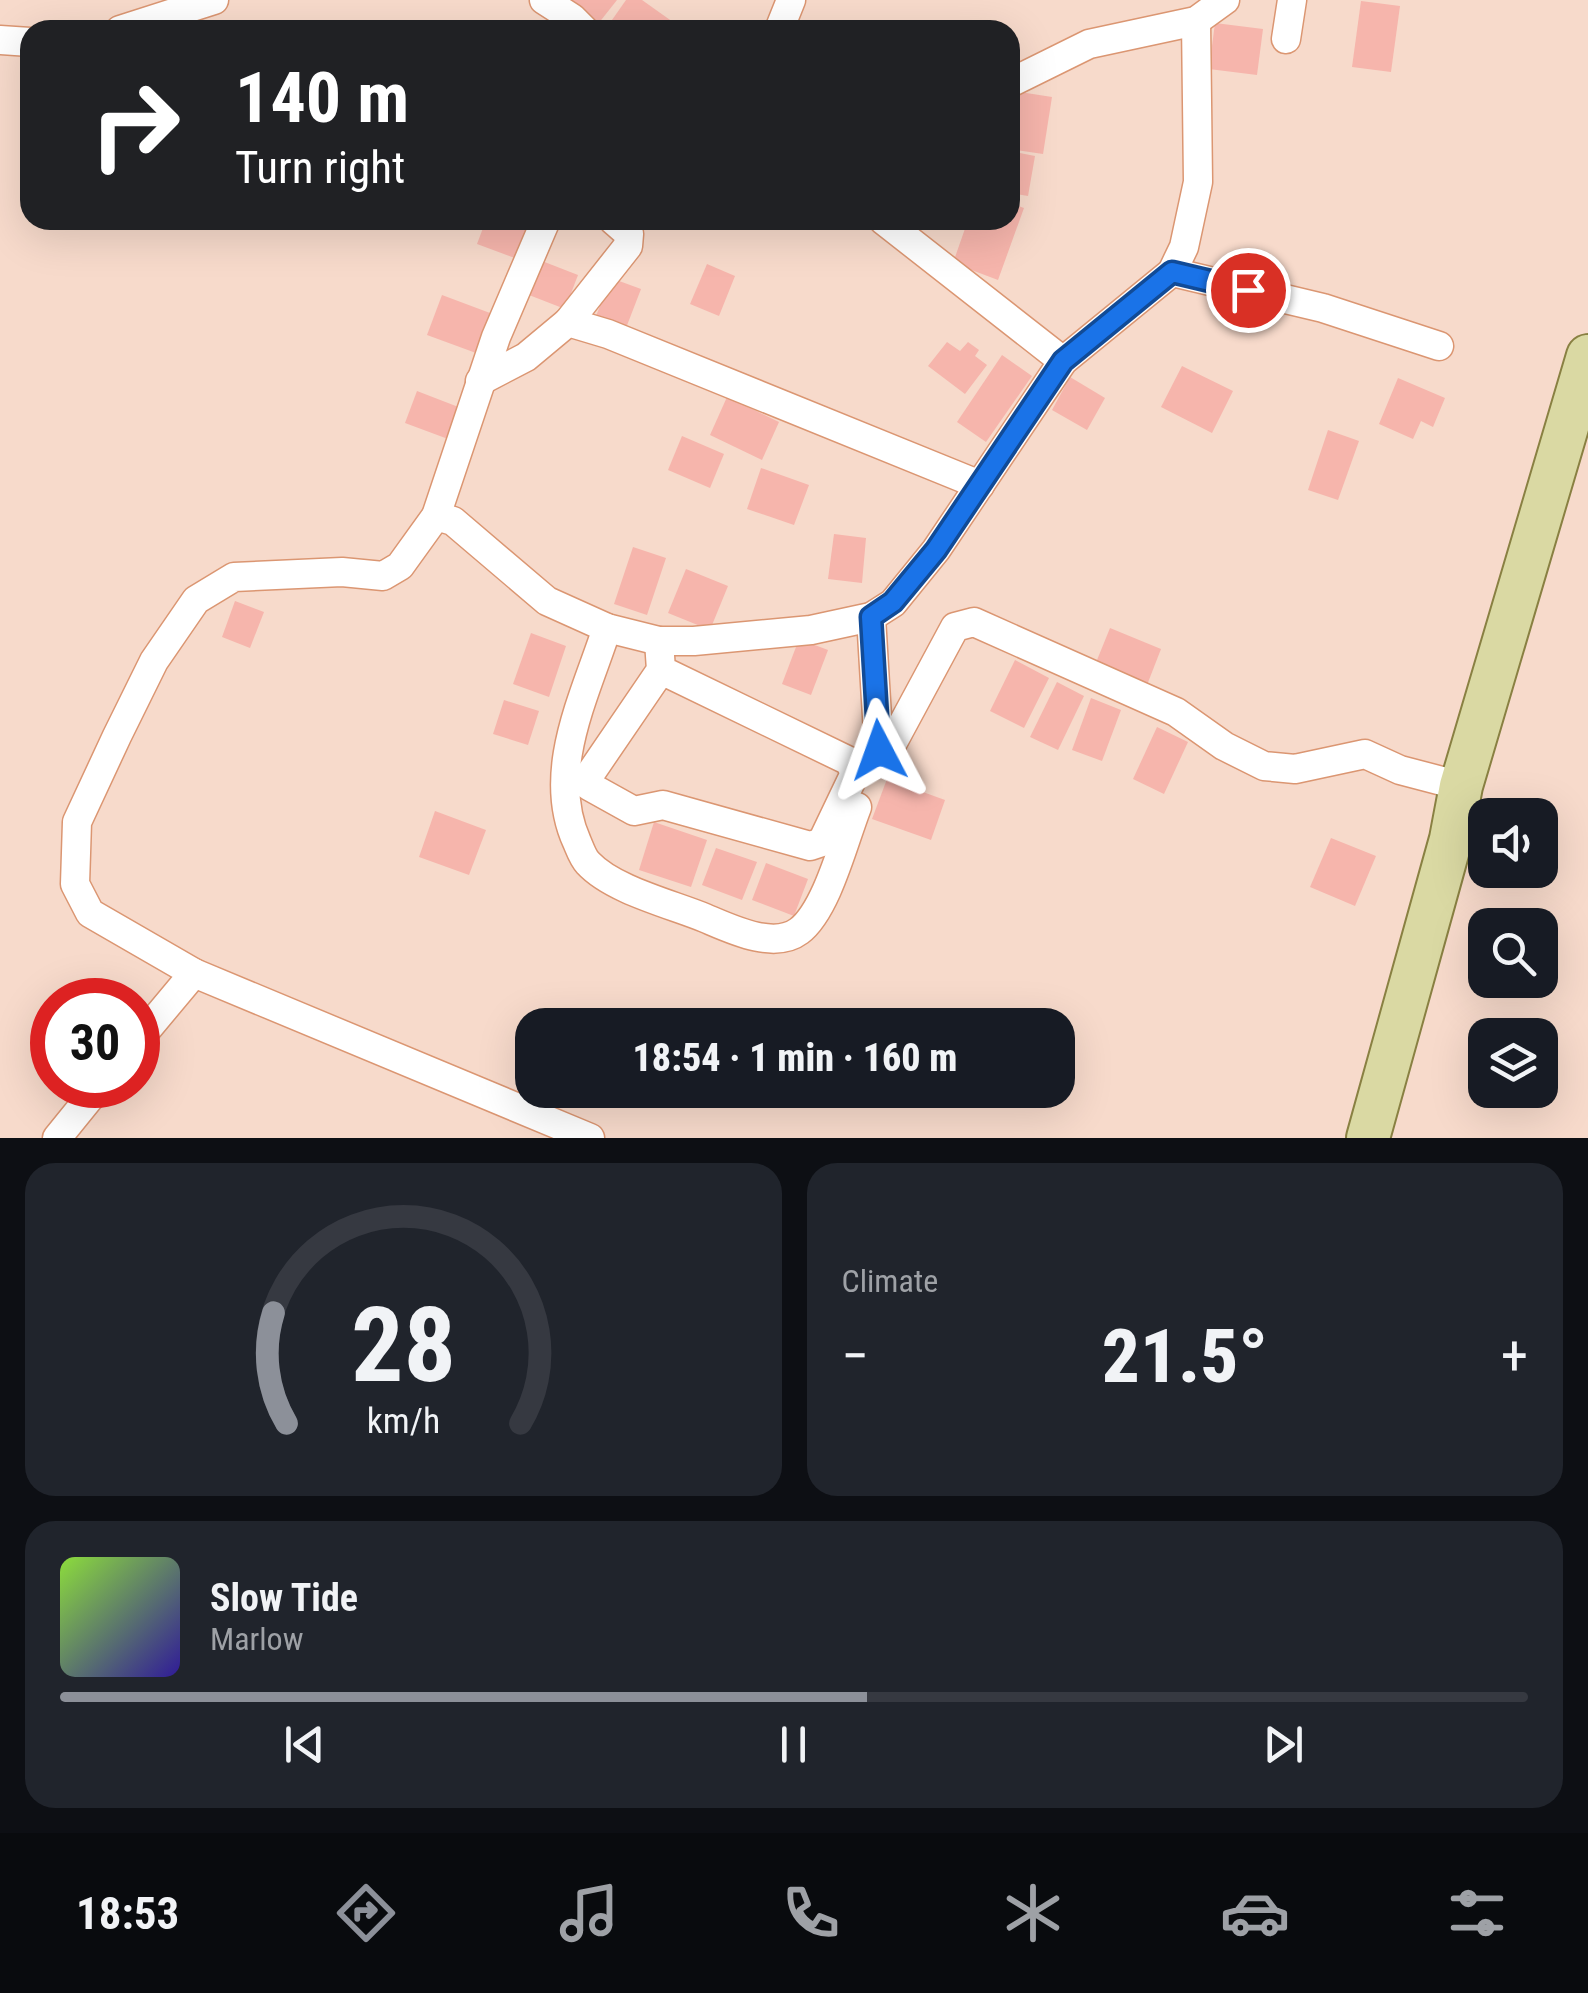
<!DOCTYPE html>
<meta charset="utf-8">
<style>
body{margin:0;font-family:"Roboto Condensed",sans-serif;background:#20242c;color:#f1f3f6;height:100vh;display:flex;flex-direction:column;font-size:38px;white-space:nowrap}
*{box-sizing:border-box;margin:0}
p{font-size:32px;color:#9ea1a6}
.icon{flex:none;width:55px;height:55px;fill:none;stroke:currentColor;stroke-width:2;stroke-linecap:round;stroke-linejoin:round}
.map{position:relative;height:1138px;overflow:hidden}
.sheet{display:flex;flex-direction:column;gap:25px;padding:25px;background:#0d0f14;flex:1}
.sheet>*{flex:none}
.hud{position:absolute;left:20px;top:20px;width:1000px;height:210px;border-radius:30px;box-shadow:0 10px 40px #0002;background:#202124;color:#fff;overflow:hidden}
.controls{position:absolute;left:1468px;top:798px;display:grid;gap:20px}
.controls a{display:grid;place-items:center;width:90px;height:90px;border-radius:20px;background:#171b24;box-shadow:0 10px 40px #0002;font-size:50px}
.speed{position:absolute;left:30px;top:978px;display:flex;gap:20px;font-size:50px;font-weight:700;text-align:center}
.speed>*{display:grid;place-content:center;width:130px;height:130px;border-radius:50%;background:#171b24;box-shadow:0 10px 40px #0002;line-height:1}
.speed .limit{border:15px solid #d22;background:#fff;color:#111}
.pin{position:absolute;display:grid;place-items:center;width:85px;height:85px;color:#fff;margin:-42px;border:5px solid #fff;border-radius:50%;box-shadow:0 2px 10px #0007}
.me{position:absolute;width:110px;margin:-55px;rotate:356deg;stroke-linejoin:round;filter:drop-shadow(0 0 8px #0008)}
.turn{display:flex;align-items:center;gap:35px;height:210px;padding:0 50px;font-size:45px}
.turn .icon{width:130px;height:130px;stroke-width:2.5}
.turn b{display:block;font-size:70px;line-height:85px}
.big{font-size:75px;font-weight:800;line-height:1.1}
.sheet .widget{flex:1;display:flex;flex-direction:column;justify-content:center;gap:15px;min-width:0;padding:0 35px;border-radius:30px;background:#20242c}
.sheet .dial{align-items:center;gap:0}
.dial svg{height:260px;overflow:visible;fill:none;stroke:#363941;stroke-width:7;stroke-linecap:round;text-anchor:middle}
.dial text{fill:#f1f3f6;stroke:none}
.song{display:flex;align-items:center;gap:30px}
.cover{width:120px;height:120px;border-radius:15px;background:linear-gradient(135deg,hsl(90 70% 55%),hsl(250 70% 35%))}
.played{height:10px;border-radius:5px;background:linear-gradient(90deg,#8c9099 55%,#363941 55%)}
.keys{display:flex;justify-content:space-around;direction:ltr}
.heat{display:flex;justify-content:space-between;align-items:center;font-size:55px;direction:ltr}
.sheet .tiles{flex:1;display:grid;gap:25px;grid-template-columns:1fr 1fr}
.widget:last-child{grid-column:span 2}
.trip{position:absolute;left:515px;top:1008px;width:560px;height:100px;border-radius:30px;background:#171b24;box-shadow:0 10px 40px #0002;font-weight:800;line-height:100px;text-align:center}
.menu{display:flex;height:160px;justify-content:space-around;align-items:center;background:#090b0e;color:#9ea1a6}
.menu .icon{width:70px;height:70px}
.menu .selected{color:#8c9099}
.menu b{font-size:45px;color:#f1f3f6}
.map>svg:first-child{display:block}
.building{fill:#f6b5ac}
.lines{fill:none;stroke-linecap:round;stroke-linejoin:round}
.street-casing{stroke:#db9672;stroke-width:31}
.primary-casing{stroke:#898042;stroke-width:46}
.street{stroke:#fff;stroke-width:28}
.primary{stroke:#dad9a3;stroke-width:42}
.route-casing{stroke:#114b97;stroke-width:25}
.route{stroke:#1a73e8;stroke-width:18}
</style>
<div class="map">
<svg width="1588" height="1138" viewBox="0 0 1588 1138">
<rect width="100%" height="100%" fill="#f7dacb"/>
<g class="building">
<path d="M565 0H617L598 24Z"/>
<path d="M626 0H642L680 27 678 30H605Z"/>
<path d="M1361 1 1400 6 1391 72 1352 67Z"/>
<path d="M1215 23 1263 29 1257 75 1209 69Z"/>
<path d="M1020 92 1052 97 1043 154 1010 149Z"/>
<path d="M1010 151 1035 156 1028 196 1010 193Z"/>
<path d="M1010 203 1024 208 998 280 953 263 968 220H1010Z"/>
<path d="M486 220H535L520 260 477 244Z"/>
<path d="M542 261 578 275 565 309 529 295Z"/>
<path d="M707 264 735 276 719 316 690 304Z"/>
<path d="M611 278 641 289 626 328 596 316Z"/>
<path d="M442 295 490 313 476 353 427 335Z"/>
<path d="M947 342 960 351 968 342 979 350 975 356 987 365 965 394 928 366Z"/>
<path d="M1002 355 1032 376 986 442 957 422Z"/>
<path d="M1182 366 1233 391 1212 433 1161 407Z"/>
<path d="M1070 377 1105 398 1087 430 1052 410Z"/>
<path d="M1398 378 1445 398 1433 427 1421 421 1413 439 1379 424Z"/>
<path d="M417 391 461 408 448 439 405 423Z"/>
<path d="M727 397 779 422 762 460 710 435Z"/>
<path d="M1328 430 1359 441 1338 500 1308 490Z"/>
<path d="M682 436 724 454 710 488 668 470Z"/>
<path d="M761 468 809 485 794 525 747 509Z"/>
<path d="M834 534 866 538 862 583 828 579Z"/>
<path d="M633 547 666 558 647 615 614 604Z"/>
<path d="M686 569 728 586 710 630 668 613Z"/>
<path d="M235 601 264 612 250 648 222 637Z"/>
<path d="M1110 628 1161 649 1147 685 1095 665Z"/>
<path d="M531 633 566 646 549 697 513 684Z"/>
<path d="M799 639 828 650 811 695 782 684Z"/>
<path d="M1015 660 1049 678 1024 728 990 711Z"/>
<path d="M1057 682 1084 696 1058 750 1030 737Z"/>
<path d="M1091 698 1121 710 1102 761 1072 750Z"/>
<path d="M504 700 539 711 528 745 493 734Z"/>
<path d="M1157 727 1188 742 1164 794 1133 779Z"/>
<path d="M887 779 945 800 931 840 872 819Z"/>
<path d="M435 811 486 830 469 875 419 857Z"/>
<path d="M654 822 707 840 691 887 639 870Z"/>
<path d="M1331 838 1376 856 1355 906 1310 887Z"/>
<path d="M716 848 757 862 742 900 702 885Z"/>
<path d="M766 863 808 879 794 916 752 900Z"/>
</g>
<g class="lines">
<g class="street-casing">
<g id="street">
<path d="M544 0 572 18 584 30"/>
<path d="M120 30 214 0"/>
<path d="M779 30 791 0"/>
<path d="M1286 39 1292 0"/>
<path d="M0 40 30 42"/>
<path d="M1010 83 1089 44 1196 21 1225 0"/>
<path d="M883 220 1063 361"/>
<path d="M1172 272 1323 308 1439 346"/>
<path d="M568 322 628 246 629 234 613 220"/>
<path d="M480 381 526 357 568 322 608 334 980 485"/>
<path d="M436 516 453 521 547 601 607 628 659 641H694L811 630 871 617 893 603 936 550 1063 361 1172 272 1184 247 1198 182 1196 21"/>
<path d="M871 617 879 750 892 744 955 627 974 622 1176 712 1224 746 1264 766 1295 769 1365 754 1400 770 1461 786"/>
<path d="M607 628C585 696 545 772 577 842 580 849 583 858 588 863 613 890 671 904 705 918 731 929 774 950 799 931 827 910 844 840 857 807"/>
<path d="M659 641 661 670 849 761 855 773 822 842 810 846 663 805 634 811 589 786 590 774 661 670"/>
<path d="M194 973 590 1138"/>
<path d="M138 1040 194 973 90 913 75 884 77 822 117 736 154 661 196 600 234 577 342 572 383 576 400 566 436 516 496 337 546 220"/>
<path d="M57 1138 100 1085"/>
</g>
</g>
<g class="primary-casing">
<path id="primary" d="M1368 1138 1451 839 1461 786 1588 356"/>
</g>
<use href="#street" class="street"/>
<use href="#primary" class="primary"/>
</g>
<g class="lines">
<g class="route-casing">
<path id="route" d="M879 750 871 617 893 602 936 550 1063 361 1172 272 1248 290"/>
</g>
<use href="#route" class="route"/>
</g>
</svg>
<div class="controls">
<a><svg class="icon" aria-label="sound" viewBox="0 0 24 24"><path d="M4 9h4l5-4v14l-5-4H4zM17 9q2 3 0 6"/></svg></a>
<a><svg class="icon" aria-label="search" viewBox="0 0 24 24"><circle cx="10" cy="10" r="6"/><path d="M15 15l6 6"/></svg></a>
<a><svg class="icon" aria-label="layers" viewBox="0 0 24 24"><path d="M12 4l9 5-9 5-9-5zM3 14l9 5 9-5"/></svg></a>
</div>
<div class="speed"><div class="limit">30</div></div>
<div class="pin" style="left:1248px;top:290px;background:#d93025"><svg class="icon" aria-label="arrive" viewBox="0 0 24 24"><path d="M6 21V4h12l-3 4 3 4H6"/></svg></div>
<svg class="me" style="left:879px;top:750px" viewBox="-20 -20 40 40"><path d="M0-17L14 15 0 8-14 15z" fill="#1a73e8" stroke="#fff" stroke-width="4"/></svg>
<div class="trip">18:54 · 1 min · 160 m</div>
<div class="hud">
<div class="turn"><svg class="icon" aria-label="right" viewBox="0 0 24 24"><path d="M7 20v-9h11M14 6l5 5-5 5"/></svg><div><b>140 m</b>Turn right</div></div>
</div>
</div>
<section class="sheet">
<div class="tiles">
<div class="widget dial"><svg viewBox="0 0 100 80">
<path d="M14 69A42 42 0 1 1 86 69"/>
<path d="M14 69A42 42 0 0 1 10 35" stroke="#8c9099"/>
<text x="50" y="56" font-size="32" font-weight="700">28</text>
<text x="50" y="72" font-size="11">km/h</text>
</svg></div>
<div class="widget"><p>Climate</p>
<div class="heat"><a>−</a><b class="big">21.5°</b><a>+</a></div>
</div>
<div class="widget">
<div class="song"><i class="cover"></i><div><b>Slow Tide</b><p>Marlow</p></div></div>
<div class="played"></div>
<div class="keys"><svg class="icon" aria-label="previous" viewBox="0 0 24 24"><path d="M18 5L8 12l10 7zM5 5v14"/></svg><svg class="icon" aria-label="pause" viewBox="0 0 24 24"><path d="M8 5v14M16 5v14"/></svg><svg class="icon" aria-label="next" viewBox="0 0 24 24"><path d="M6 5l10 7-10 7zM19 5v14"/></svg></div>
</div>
</div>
</section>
<nav class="menu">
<b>18:53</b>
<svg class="icon selected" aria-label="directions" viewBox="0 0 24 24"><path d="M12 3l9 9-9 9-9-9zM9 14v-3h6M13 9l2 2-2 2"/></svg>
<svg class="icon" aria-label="music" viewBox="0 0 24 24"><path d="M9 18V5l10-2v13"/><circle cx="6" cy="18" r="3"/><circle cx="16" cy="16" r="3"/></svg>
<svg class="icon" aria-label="phone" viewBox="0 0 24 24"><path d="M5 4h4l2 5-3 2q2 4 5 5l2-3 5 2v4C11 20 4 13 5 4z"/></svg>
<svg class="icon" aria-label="climate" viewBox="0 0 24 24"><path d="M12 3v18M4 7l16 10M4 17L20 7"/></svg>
<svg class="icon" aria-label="car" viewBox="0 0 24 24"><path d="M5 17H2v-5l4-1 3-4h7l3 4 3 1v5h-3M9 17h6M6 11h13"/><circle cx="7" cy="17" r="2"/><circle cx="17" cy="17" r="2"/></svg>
<svg class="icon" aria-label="filters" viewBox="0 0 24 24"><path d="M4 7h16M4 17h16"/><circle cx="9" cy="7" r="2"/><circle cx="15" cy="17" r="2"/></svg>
</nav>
